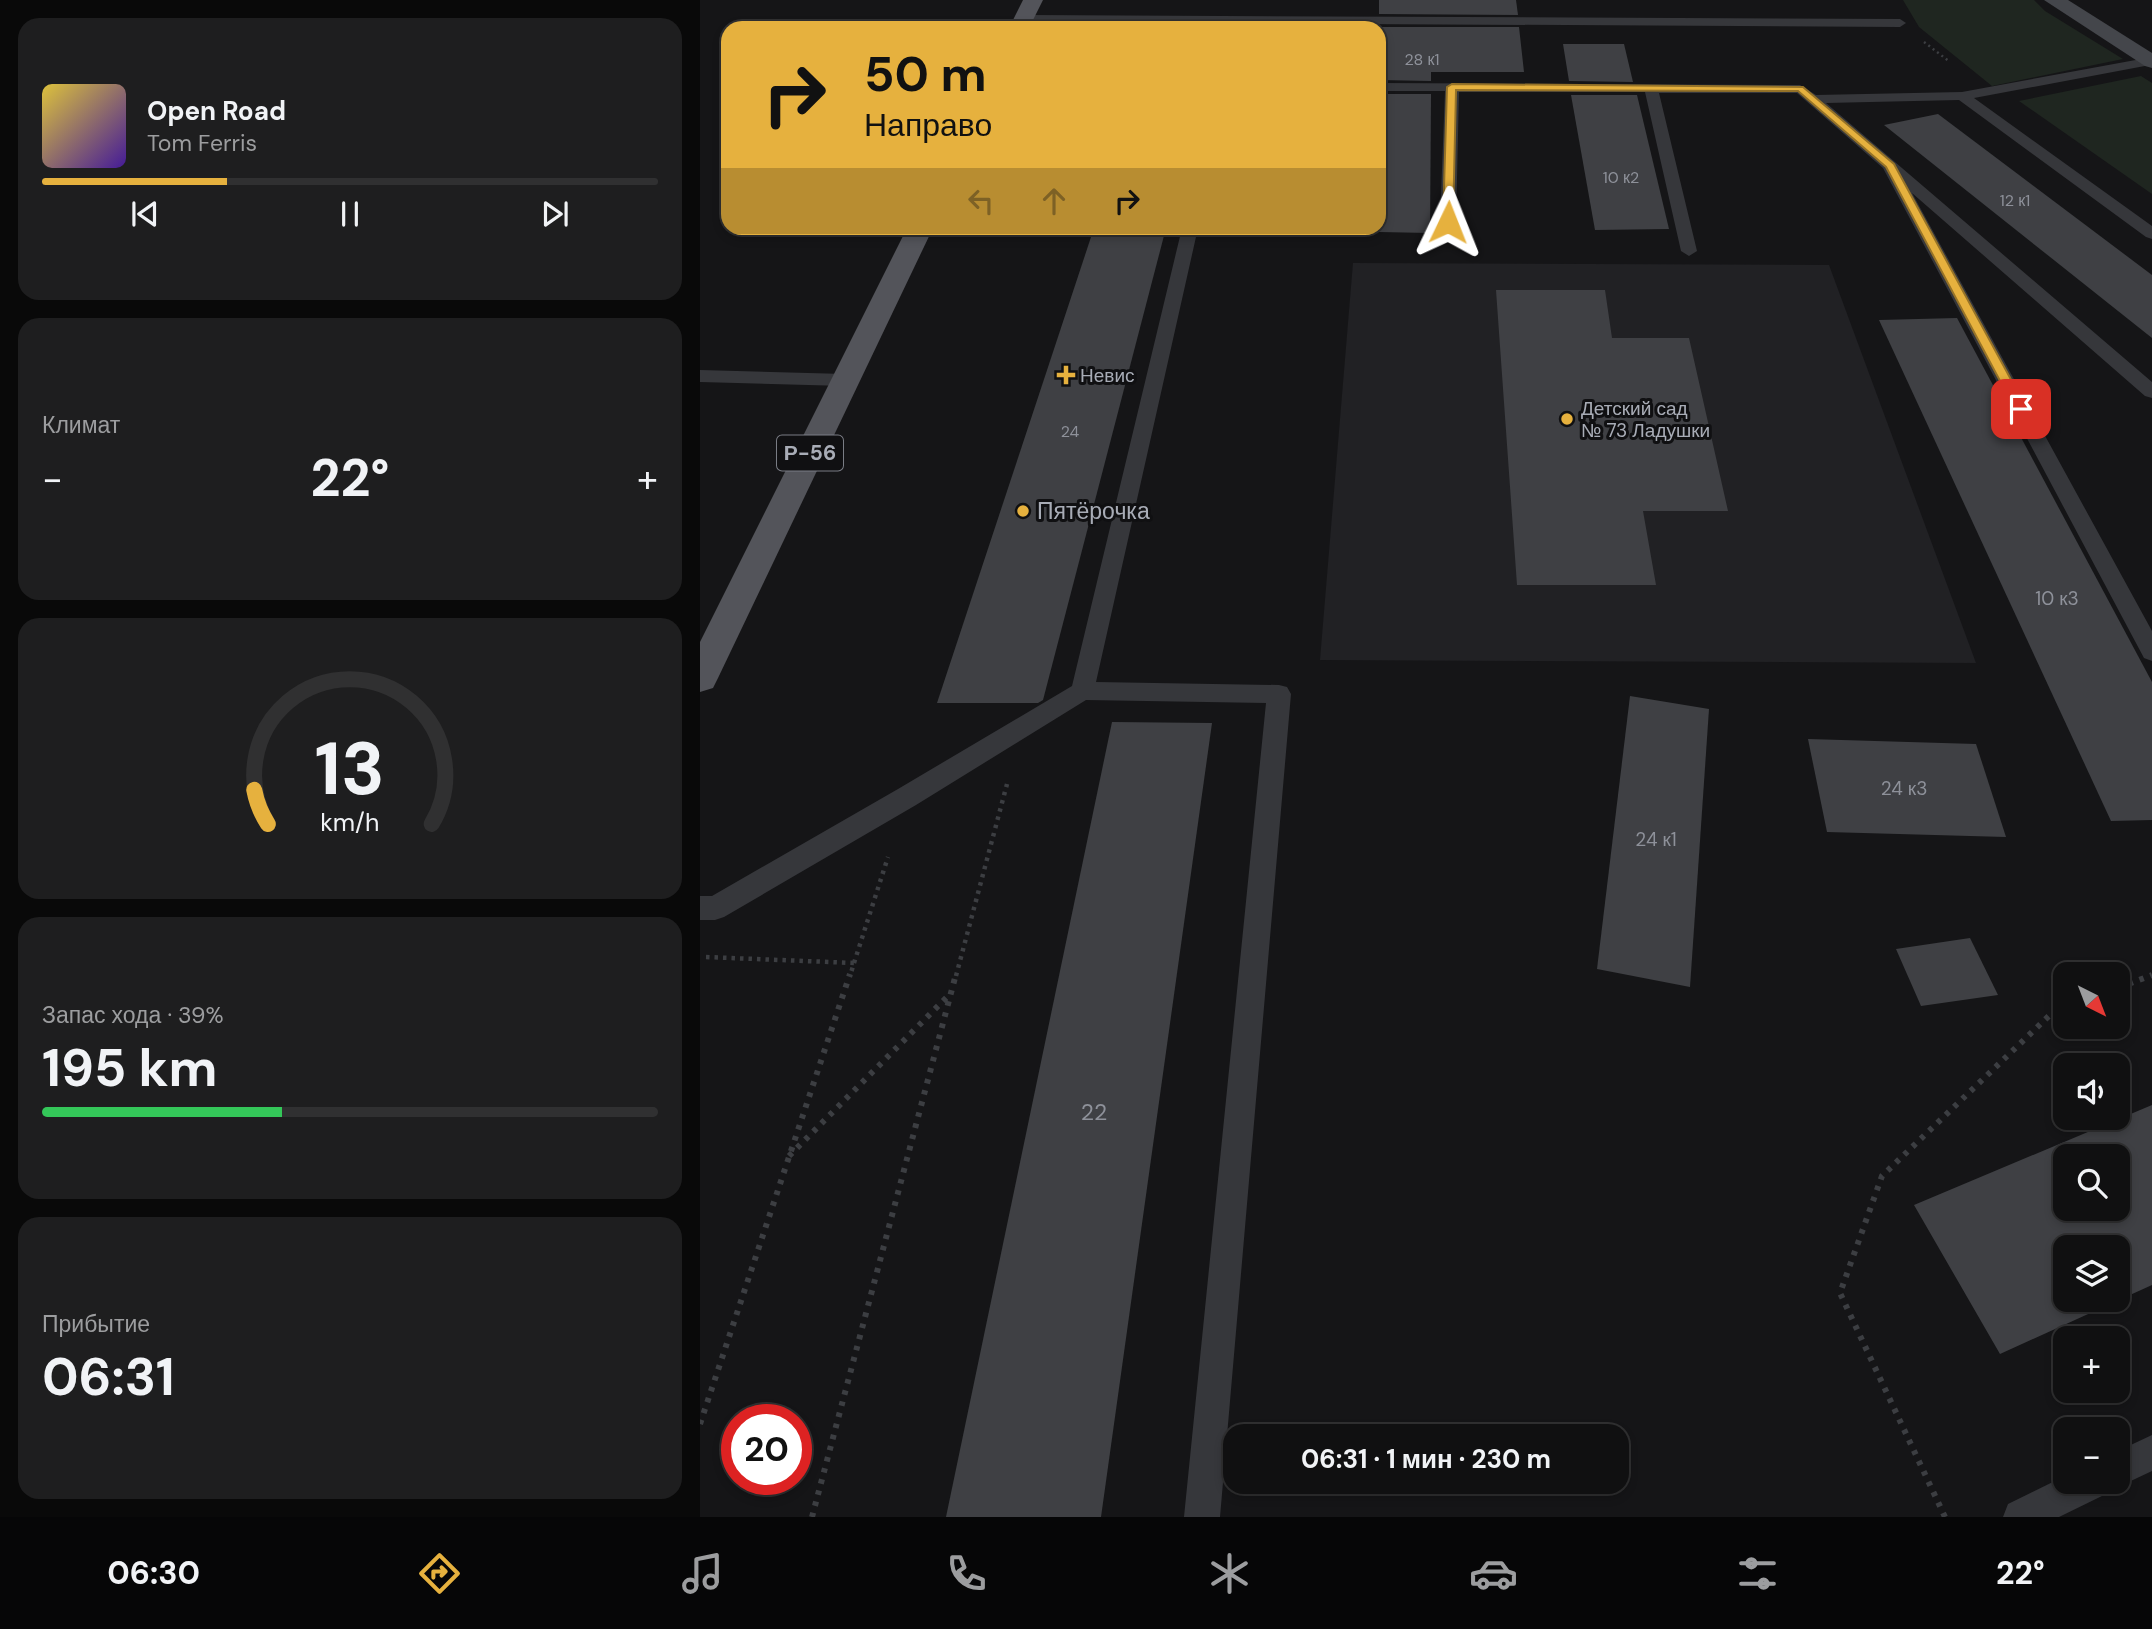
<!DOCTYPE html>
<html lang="ru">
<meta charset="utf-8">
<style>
body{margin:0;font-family:"DM Sans",sans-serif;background:#1e1e1f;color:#f1f3f6;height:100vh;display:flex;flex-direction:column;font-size:26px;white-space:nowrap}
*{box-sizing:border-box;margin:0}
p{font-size:23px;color:#9c9d9f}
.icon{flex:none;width:38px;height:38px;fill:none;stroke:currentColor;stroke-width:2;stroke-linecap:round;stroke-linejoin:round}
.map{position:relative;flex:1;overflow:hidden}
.details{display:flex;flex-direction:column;gap:18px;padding:18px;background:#090909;width:700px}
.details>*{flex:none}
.top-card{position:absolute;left:21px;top:21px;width:665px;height:214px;border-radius:21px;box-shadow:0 4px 10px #0003,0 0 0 2px #303031;background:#e6b13e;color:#111;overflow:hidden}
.needle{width:46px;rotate:138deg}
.tools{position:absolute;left:1353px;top:962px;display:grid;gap:14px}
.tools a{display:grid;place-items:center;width:77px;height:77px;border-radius:14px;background:#101011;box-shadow:0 4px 10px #0003,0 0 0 2px #303031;font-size:35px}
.speed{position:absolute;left:21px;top:1404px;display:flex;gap:14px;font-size:35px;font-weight:700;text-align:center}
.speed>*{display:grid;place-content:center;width:91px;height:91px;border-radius:50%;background:#101011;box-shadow:0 4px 10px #0003,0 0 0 2px #303031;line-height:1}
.speed .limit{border:10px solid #d22;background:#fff;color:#111}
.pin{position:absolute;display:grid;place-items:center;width:60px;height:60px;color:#fff;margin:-30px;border-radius:14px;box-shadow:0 4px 10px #0006}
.me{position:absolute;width:77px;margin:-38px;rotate:2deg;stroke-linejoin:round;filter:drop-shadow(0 0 5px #0008)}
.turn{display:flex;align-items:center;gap:24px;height:147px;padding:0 28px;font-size:32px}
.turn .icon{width:91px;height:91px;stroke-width:2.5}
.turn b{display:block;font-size:49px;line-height:60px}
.lanes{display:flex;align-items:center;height:66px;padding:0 28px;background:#0003;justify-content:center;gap:35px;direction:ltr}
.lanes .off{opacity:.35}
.big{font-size:52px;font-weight:700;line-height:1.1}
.details .card{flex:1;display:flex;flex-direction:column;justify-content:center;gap:10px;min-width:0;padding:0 24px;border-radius:21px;background:#1e1e1f}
.details .dial{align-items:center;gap:0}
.dial svg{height:182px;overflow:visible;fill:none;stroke:#303031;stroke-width:7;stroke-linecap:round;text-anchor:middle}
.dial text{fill:#f1f3f6;stroke:none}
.song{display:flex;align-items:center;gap:21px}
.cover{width:84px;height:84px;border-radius:10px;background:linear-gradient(135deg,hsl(50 70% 55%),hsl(260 70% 35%))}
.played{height:7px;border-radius:4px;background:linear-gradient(90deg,#e6b13e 30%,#303031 30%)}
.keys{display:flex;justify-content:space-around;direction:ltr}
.heat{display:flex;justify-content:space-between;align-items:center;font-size:38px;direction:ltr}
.charge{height:10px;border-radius:5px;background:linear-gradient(90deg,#34c759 39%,#303031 0)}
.trip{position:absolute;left:523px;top:1424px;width:406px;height:70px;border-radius:21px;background:#101011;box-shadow:0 4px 10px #0003,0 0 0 2px #303031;font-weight:700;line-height:70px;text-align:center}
.tab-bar{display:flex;height:112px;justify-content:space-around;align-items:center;background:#060607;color:#9c9d9f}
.tab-bar .icon{width:49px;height:49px}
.tab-bar .active{color:#e6b13e}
.tab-bar b{font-size:32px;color:#f1f3f6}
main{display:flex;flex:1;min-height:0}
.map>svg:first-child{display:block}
.built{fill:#212124}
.green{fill:#1f2620}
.building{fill:#3f4044;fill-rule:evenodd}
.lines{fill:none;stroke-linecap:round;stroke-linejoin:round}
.path-far2{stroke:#3c3e42;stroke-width:2.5;stroke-dasharray:2 3.5;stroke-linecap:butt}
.path-far1{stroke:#3c3e42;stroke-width:4.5;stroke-dasharray:3.5 5;stroke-linecap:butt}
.path{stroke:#3c3e42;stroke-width:6;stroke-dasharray:4.5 7;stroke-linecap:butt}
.service{fill:#36373b;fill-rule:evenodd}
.secondary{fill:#44464b;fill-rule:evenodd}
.primary{fill:#53545a;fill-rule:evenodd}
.route{fill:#e6b13e;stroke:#967328;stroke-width:2}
.poi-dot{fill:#e6b13e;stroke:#101012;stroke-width:2.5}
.labels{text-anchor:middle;stroke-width:6;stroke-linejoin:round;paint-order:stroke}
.far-number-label{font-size:16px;fill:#8e919a}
.far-poi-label{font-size:19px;fill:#a8acb6;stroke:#101012;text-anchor:start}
.number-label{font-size:19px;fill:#8e919a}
.shield{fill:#101012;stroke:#7a7d85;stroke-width:2}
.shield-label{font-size:21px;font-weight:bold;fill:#a8acb6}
.poi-label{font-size:23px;fill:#a8acb6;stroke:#101012;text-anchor:start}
.near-number-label{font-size:23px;fill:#8e919a}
</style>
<main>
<section class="details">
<div class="card">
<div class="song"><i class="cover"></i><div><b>Open Road</b><p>Tom Ferris</p></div></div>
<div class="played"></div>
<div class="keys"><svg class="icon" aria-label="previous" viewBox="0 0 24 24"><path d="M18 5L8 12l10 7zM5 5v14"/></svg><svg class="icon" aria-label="pause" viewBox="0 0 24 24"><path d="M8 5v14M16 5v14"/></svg><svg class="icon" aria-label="next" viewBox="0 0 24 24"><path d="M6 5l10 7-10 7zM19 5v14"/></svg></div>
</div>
<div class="card"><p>Климат</p>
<div class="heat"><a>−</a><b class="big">22°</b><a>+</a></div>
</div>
<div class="card dial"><svg viewBox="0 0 100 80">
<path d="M14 69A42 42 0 1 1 86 69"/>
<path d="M14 69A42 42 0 0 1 8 54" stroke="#e6b13e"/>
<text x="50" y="56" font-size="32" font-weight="700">13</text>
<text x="50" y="72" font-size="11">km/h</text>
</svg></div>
<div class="card"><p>Запас хода · 39%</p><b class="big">195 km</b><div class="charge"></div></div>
<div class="card"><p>Прибытие</p><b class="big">06:31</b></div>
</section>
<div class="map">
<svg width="1452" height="1517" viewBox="0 0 1452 1517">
<rect width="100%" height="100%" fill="#151517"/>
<path class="built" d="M653 263 1129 265 1276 663 620 660Z"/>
<g class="green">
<path d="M1203 0H1334L1345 11 1423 59 1292 86 1219 27Z"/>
<path d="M1441 76 1452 83V194L1319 101Z"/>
</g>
<g class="building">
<path d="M679 0H816L818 15 679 14Z"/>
<path d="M679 27H819L824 72H731V81L679 80Z"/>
<path d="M863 44H924L933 82 869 81Z"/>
<path d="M679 94H731L730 233 679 232Z"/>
<path d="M871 95H937L969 229 895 230Z"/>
<path d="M1238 114 1452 275V338L1184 125Z"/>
<path d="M394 228H466L343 700 338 703H237Z"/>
<path d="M796 290H905L912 338H989L1028 511H943L956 585H817Z"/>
<path d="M1257 318 1452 682V820L1411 821 1179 320Z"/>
<path d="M930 696 1009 709 990 987 897 969Z"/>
<path d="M412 722 512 723 401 1517H246Z"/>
<path d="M1108 739 1276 744 1306 837 1127 832Z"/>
<path d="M1270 938 1298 995 1221 1006 1196 949Z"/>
<path d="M1452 1105V1285L1300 1354 1214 1205ZM1365 1157H1418V1209H1365ZM1365 1248H1418V1300H1365Z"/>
</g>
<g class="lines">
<path class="path-far2" d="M1224 42 1250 62"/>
<g class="path-far1">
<path d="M6 957 154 963 150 976"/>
<path d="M154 963 188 857"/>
<path d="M256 976 307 784"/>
</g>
<g class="path">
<path d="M1418 988 1452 975"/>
<path d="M89 1156 250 994"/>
<path d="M0 1424 150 974"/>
<path d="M112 1517 256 974"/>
<path d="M1245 1517 1140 1293 1182 1176 1353 1012 1365 1008"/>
</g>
<g class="service">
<path d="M323 15 1200 19 1206 23 1200 27 318 22V16Z"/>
<path d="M1452 57 1450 65 1274 98 1452 226V239L1446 237 1259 100 1126 103 1452 382V398L1445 396 1212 193 1452 631V661L1444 658 1183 168 1097 93H959L997 251 989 256 981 251 945 92H759L756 222 748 227 740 222 745 91H679V83L1100 85 1116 95 1262 92Z"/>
<path d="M482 228H498L396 682 579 685 587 687 591 694 520 1517H484L566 703 386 700 216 805 24 917 15 920H0V896H12L198 789 372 686Z"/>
<path d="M0 370 145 374 154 380 145 386 0 382Z"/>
<path d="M1452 1435V1471L1418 1487 1409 1483 1404 1495 1359 1517H1303L1308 1504 1365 1476V1482H1418V1451Z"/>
</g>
<path class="secondary" d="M1344 0H1368L1452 53V68L1445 66Z"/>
<g class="primary">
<path d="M323 0H343L329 28H309Z"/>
<path d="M207 228H233L18 678 13 688 0 692V642Z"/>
</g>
</g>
<path class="route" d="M752 84 1103 87 1194 164 1327 409 1321 413 1315 409 1186 167 1098 91 756 90 753 222 748 226 743 222 747 87Z"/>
<g class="poi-dot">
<path d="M362.5 364.5h7v7h7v7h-7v7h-7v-7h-7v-7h7z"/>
<circle cx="867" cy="419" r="7"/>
<circle cx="323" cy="511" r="7"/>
</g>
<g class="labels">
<g class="far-number-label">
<text x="722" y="65">28 к1</text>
<text x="921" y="183">10 к2</text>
<text x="1315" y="206">12 к1</text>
<text x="370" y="437">24</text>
</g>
<g class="far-poi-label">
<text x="380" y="382">Невис</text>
<text x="881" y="415">Детский сад<tspan x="881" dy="22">№ 73 Ладушки</tspan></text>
</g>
<g class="number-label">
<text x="1357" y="605">10 к3</text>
<text x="1204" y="795">24 к3</text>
<text x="956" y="846">24 к1</text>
</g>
<rect class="shield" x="77" y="435.5" width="66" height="35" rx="5"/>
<g class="shield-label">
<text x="110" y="460">Р-56</text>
</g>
<g class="poi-label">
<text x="337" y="519">Пятёрочка</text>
</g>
<g class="near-number-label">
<text x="394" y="1120">22</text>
</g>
</g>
</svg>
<div class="tools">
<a><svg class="needle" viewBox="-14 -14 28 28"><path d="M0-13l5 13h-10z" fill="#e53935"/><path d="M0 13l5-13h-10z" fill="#9c9d9f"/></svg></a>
<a><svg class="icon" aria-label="sound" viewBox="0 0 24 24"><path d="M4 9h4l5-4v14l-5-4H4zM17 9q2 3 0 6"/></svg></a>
<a><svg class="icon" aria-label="search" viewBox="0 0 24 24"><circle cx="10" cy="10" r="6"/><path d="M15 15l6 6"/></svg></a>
<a><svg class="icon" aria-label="layers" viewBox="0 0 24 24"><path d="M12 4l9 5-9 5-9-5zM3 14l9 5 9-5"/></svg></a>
<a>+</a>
<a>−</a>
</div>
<div class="speed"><div class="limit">20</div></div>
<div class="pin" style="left:1321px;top:409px;background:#d93025"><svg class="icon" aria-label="arrive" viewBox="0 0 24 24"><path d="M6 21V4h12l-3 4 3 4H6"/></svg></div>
<svg class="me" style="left:748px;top:222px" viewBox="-20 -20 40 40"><path d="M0-17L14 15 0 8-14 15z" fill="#e6b13e" stroke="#fff" stroke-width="4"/></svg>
<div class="trip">06:31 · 1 мин · 230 m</div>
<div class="top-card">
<div class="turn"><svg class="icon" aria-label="right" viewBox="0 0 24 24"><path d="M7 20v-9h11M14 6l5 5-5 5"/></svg><div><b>50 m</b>Направо</div></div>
<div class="lanes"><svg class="icon off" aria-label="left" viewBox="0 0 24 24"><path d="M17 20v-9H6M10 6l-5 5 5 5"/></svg><svg class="icon off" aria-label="ahead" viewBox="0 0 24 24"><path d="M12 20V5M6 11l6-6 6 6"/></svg><svg class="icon" aria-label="right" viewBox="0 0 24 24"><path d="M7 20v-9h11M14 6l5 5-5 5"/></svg></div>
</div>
</div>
</main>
<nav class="tab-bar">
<b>06:30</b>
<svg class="icon active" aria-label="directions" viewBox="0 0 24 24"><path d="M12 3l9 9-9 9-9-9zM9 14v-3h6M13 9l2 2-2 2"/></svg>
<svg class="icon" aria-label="music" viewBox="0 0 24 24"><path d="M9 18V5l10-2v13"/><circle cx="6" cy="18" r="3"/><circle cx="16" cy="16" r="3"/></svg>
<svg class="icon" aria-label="phone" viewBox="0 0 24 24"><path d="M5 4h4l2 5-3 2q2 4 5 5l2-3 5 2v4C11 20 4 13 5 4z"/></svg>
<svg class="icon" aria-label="climate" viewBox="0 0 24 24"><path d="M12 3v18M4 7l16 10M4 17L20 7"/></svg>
<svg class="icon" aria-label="car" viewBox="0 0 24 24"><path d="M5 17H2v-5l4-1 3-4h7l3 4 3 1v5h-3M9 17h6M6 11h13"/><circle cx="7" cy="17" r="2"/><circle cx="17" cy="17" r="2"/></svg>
<svg class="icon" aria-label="filters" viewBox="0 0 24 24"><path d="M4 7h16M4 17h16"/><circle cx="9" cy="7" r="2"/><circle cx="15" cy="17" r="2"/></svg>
<b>22°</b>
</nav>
